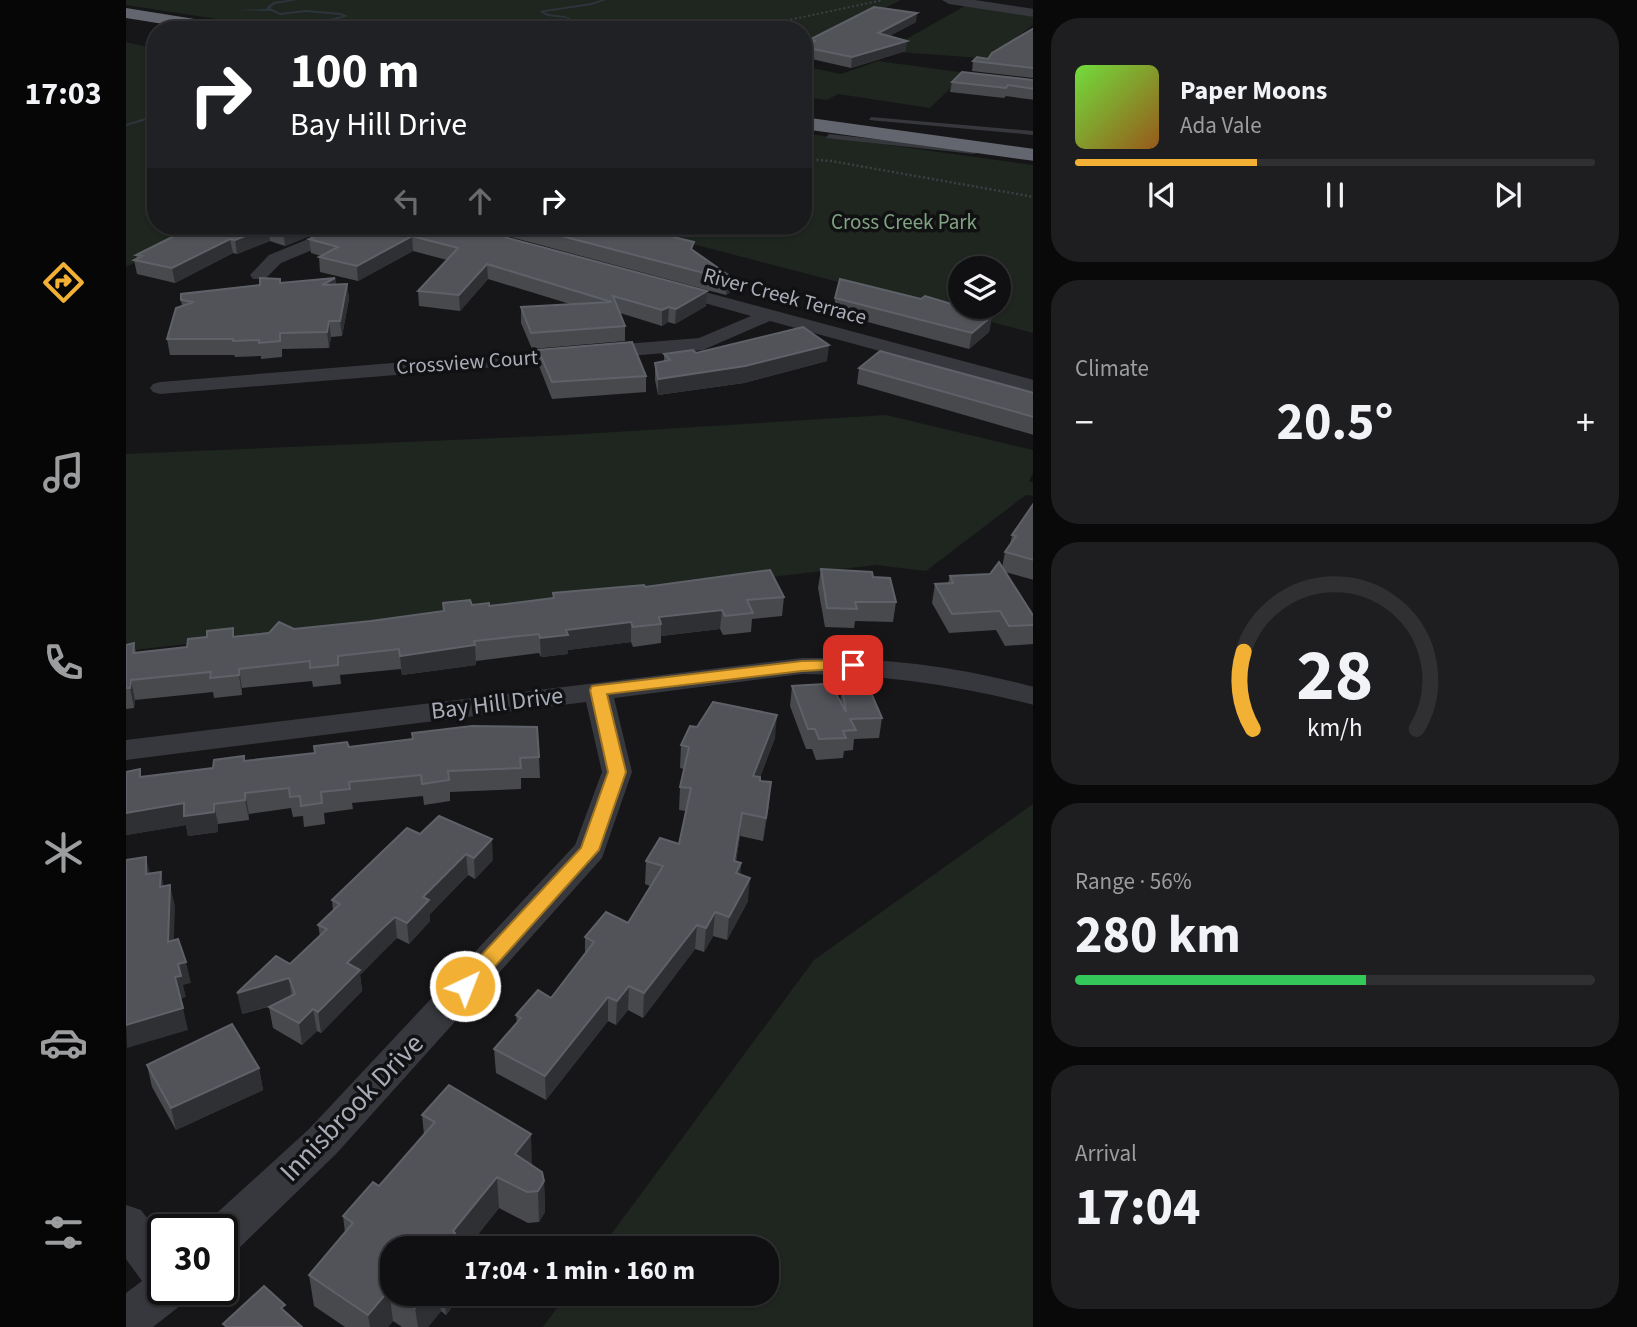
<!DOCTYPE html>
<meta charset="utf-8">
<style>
body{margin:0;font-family:"Source Sans 3",sans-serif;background:#1e1e20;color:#f1f3f6;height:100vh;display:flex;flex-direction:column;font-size:26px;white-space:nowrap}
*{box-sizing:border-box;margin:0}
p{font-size:23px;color:#9c9d9f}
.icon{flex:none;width:38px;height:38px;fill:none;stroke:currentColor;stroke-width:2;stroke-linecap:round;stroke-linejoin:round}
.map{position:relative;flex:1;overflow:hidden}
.drawer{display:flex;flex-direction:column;gap:18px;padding:18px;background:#09090a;width:604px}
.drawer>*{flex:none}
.banner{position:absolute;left:21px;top:21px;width:665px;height:214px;border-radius:28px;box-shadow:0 2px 5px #0004,0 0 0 2px #303032;background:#202124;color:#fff;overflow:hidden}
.fabs{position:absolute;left:822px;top:256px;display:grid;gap:14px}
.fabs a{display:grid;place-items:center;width:63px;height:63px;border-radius:50%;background:#101012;box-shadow:0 2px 5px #0004,0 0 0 2px #303032;font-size:35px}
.speed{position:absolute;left:21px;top:1214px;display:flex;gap:14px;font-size:35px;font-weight:700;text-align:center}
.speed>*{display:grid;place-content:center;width:91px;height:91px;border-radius:50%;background:#101012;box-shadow:0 2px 5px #0004,0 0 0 2px #303032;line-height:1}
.speed .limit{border:4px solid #111;border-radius:10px;background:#fff;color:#111}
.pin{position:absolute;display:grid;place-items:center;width:60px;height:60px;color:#fff;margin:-30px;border-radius:14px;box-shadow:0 4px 10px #0006}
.me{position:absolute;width:77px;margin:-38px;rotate:43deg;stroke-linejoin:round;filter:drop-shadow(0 0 5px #0008)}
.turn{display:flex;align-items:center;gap:24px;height:147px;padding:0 28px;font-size:32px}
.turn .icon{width:91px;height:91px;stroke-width:2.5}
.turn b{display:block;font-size:49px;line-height:60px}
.lanes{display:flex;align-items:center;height:66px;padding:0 28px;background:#0003;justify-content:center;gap:35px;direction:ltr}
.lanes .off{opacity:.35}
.big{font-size:52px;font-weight:700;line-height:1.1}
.drawer .tile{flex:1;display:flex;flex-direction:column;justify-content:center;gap:10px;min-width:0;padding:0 24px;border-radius:28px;background:#1e1e20}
.drawer .dial{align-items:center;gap:0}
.dial svg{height:182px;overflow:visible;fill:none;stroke:#303032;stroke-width:7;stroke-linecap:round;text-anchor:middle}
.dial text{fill:#f1f3f6;stroke:none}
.song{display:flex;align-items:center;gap:21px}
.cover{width:84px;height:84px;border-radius:10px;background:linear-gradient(135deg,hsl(100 70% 55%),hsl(30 70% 35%))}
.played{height:7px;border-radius:4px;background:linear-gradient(90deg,#f2b134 35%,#303032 35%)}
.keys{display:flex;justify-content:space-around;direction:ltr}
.heat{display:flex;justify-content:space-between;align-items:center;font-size:38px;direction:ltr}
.charge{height:10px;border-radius:5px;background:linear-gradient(90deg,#34c759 56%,#303032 0)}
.trip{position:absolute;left:254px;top:1236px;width:399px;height:70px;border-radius:28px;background:#101012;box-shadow:0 2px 5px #0004,0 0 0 2px #303032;font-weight:700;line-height:70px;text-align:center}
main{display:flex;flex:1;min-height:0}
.tabs{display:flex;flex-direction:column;width:126px;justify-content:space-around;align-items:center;background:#060607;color:#9c9d9f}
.tabs .icon{width:49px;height:49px}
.tabs .current{color:#f2b134}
.tabs b{font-size:32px;color:#f1f3f6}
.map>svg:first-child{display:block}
.green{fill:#1e261f;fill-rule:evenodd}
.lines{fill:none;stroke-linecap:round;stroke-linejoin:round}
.stream{fill:#2c353c;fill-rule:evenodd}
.path-far1{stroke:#3d3f44;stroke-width:2;stroke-dasharray:2 2.5;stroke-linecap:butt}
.path{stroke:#3d3f44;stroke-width:2.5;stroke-dasharray:2 2.5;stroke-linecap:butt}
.service{fill:#37383d;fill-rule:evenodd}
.minor{fill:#37383d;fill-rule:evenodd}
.tertiary{fill:#37383d;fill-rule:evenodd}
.motorway{fill:#63666e;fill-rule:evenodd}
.wall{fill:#47494d}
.shaded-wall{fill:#2f3033}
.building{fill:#525359;stroke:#5f6168;stroke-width:2}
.route{fill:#f2b134;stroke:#9d7322;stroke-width:2}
.labels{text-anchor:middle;stroke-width:7;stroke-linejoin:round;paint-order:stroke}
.far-park-label{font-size:21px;fill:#7fa381;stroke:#111113}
.far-street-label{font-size:21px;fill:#a8adb8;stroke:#111113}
.street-label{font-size:24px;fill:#a8adb8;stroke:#111113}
.near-street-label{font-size:28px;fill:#a8adb8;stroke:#111113}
</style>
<main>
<nav class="tabs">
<b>17:03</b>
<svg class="icon current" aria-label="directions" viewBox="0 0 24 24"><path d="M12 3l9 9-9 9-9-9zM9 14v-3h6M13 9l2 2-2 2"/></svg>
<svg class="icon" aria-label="music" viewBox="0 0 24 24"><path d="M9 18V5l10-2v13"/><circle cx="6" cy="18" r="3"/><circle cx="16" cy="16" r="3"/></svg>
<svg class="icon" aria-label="phone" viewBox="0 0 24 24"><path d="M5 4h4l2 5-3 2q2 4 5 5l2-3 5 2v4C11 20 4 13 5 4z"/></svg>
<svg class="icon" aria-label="climate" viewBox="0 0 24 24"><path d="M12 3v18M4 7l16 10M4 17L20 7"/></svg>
<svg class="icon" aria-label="car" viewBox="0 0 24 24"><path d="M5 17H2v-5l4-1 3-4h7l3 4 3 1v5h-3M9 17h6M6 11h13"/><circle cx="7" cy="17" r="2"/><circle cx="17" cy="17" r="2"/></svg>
<svg class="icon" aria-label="filters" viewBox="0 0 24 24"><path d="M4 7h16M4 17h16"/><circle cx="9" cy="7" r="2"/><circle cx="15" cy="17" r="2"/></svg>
</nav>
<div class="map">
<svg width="908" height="1327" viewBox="0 0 908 1327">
<rect width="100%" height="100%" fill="#161618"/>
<g class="green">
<path d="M0 0H775L677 49V30H163L0 5Z"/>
<path d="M839 6 907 16V25L883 43 868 59 759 51Z"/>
<path d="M0 42 30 49V226H84L0 267Z"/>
<path d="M752 61 840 73 804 108 712 94 701 100 677 97V66L715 74Z"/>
<path d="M677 133 907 165V333L498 226H677ZM835 268H873V306H835Z"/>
<path d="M760 415 907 450V473L903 481 907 483 908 496 900 495 800 571 750 565 0 651V454L440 435Z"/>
<path d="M907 804V1327H417L442 1293H640V1248H475L688 960Z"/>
</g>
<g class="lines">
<g class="stream">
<path d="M162 0H171L149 4 144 8 154 13 180 10 215 13 222 16 206 21 205 23 222 30H216L201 23 203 19 217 16 214 15 180 12 154 15 145 11 111 10 141 9V7L147 2Z"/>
<path d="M475 0H480L466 5 418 12C430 18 439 12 449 22L447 23 424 27 405 24 382 25 356 30H347L382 23 405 22 424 25 444 21 441 18 421 16 413 11 465 3Z"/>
<path d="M19 118 30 119V121L21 120 0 126V124Z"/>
</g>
<path class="path-far1" d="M616 30 757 0"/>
<path class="path" d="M677 159 705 161 908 197"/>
<g class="service">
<path d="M745 117 908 131V135L743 120Z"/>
<path d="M703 134 848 150 852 152 848 154 700 138Z"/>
</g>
<g class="minor">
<path d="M214 226H236L234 230 155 263 139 279H127L124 275 143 255Z"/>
<path d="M545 283 908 380V393L644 321 577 350 34 394 27 392 24 388 27 384 34 382 573 338 625 316 539 292 536 288 539 284Z"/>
<path d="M676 658C755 657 831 666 908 687V705C830 685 756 674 676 674L488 698 506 772 476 858 211 1153 111 1250 96 1255V1230H77L81 1222 183 1129 449 845 476 772 460 702 0 760V740Z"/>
<path d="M0 1205 15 1210 37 1239V1290H61L55 1305 27 1327H0V1293L16 1281 0 1259Z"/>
</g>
<path class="tertiary" d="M816 0H849L908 9V17L823 4Z"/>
<g class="motorway">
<path d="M0 8 106 25 114 30H75L0 18Z"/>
<path d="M677 117 908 149V161L677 129Z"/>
</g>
</g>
<g class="wall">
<path d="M790 22 763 36 780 51 725 68 677 57V47L682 43 683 40Z"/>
<path d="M908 28V78L846 71 847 61 862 59Z"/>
<path d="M908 80V100L880 96 878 98 824 92 826 82Z"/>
<path d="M85 226H208L159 246 144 241 111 254 107 253 49 283 11 274 8 260 11 258 10 255Z"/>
<path d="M337 226 580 306 549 324 542 322 536 326 494 313 499 326V341L406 349 395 323V307L444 304 362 279 334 311 293 306 292 291 321 260 287 251 232 281 194 272 193 257 195 256 185 253 183 239Z"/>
<path d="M344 226H502L568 251 605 277 604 292 600 295Z"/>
<path d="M209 278 210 284H221L223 299 216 336 205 337 203 348 156 349V357L135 359V356L109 357 108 355H44L41 339 56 306 55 300 155 283Z"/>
<path d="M709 298 795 299 866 316 863 332 843 349 708 313Z"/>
<path d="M412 350 520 376V392L426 399 413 366Z"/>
<path d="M570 353 701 361 618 383 532 395 529 380V363L538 361V354Z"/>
<path d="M733 368 908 393V435L731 384Z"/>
<path d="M908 503V580L879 572 908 617V644L879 646 870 630 823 633 806 603 809 584 822 583 824 576 864 574 876 568 879 552 884 545 886 535Z"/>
<path d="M695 569 747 577 770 602 767 622 729 621 728 628 699 627 692 588Z"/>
<path d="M519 587 658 597 656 616 626 619 625 632 597 635 594 629 535 636V643L507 647 505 642 442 650V654L415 657 413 653 350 661V665L276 675 275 669 214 675 215 684 187 687 186 681 116 688V695L88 698 87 692 9 700 8 708 0 709V645L8 643 10 653 61 647 108 636 245 621 317 611V603L363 606 427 598V593Z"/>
<path d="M666 686 701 690 714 702 716 689 756 718 753 738 728 739 727 750 718 751 717 758 690 760 686 749H680L664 706Z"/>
<path d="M571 727 649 738 634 777V781L643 805 637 841 614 836 610 862 615 863 614 875 622 901 601 940 587 936 578 952 569 949 517 1018 502 1010 490 1025 482 1021 420 1100 370 1073 368 1049 391 1023 390 1015 425 998 459 953V937L502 923 524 886 519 884 520 861 553 844 560 811 553 810 554 787 558 769 554 768 555 745Z"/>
<path d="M223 747 413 757 414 778H395V789L324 792V801L298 805 297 796 226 803 227 809 198 813 199 824 178 827 177 816 167 817 165 808 123 814V820L92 824V832L62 836 60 825 0 835V772L16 777 87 768 118 756 119 761 189 753Z"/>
<path d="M294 834 367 860 349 879 342 875 304 914V921L283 944 271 938 259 949 234 975 236 991 195 1033 191 1031 176 1045 147 1028 143 1007 145 1006 116 1014 164 964 194 936 192 925 207 911 206 900Z"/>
<path d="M21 1065 133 1068 137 1090 50 1130 26 1087Z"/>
<path d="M296 1115 406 1165 418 1181 419 1212 413 1222 402 1223 373 1208 341 1248H266V1293H337L320 1315 315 1311 302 1327H276L267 1321 262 1327H219L188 1306 183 1275 219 1233 217 1216 253 1186 298 1135Z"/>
</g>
<g class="shaded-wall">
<path d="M791 13 790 22 751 43 752 33Z"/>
<path d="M781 41 780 51 725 68 726 57Z"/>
<path d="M171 226H208L159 246 157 231Z"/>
<path d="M142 227 144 241 111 254 109 240Z"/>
<path d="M286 236 287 251 232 281 231 266Z"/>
<path d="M104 239 107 253 49 283 46 268Z"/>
<path d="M361 264 362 279 334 311 333 295Z"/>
<path d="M605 277 604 292 600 295 601 279Z"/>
<path d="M209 278 211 293 196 285Z"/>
<path d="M221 284 223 299 216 336 214 321Z"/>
<path d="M581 291 580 306 549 324 550 309Z"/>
<path d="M543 307 542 322 536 326V310Z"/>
<path d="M866 316 863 332 843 349 846 333Z"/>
<path d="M203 321 205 337 203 348 201 332Z"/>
<path d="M703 345 701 361 618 383 532 395V379Z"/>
<path d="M596 610 594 629 535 636V624L533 617Z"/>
<path d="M505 622V642L442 650V654L415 657 414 638 440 630Z"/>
<path d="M349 645 350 665 276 675 274 656Z"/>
<path d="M113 669 116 688V695L113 675Z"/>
<path d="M5 680 9 700 8 708 4 688Z"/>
<path d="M651 715 649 738 625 799 627 776Z"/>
<path d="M645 782 643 805 637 841 640 818Z"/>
<path d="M119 793 123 814V820L119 800Z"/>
<path d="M58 803 88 804 92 824V832L62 836 60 825 0 835V813Z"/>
<path d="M616 813 614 836 606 885 608 861Z"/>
<path d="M366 839 367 860 349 879 348 858Z"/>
<path d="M340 854 342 875 304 914V921L283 944 281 923 297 897Z"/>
<path d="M20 857 25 878 20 874Z"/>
<path d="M615 863 613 887 610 873Z"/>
<path d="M35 872 39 893 34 887Z"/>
<path d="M624 878 622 901 601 940 603 917Z"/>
<path d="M44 885 49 906 47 963 42 942Z"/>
<path d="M589 912 587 936 578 952 580 928Z"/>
<path d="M269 917 271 938 234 975 236 991 195 1033 192 1012 221 963Z"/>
<path d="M571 925 569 949 517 1018 518 993Z"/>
<path d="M60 962 65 983 57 985 60 997 54 999 49 977 52 964Z"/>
<path d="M163 978 166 999 116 1014 111 993Z"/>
<path d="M503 986 502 1010 490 1025 491 1001Z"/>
<path d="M482 997V1021L420 1100 419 1076Z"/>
<path d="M57 1008 62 1030 1 1048 0 1025Z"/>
<path d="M187 1009 191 1031 176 1045 173 1023Z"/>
<path d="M133 1068 137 1090 50 1130 45 1108Z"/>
<path d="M405 1134 406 1165 389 1154Z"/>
<path d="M371 1177 373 1208 341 1248H324L323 1240 327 1231Z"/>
<path d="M418 1181 419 1212 413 1222 412 1191Z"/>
<path d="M263 1290 267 1321 262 1327H244L242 1315Z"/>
<path d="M301 1293H313L315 1311 302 1327H292L289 1308Z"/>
<path d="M318 1293H337L320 1315Z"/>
</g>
<g class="building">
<path d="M748 7 791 13 752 33 781 41 726 57 677 47V45L690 41 683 40Z"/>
<path d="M908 28V68L847 61 851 57 862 59 866 53Z"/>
<path d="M836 72 908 80V89L882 85 880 88 826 82Z"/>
<path d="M85 226H171L157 231 142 227 109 240 104 239 46 268 8 260 16 256 10 255 56 232 62 234Z"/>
<path d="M215 226H337L581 291 550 309 543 307 536 310 487 296 499 326 405 333 395 307 486 302 361 264 333 295 292 291 332 248 286 236 231 266 193 257 212 247 183 239Z"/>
<path d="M397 226H502L568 242 565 249 605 277 601 279Z"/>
<path d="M134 278 154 279V283L209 278 196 285 221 284 214 321H203L201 332 154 333V341L133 343V340L107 341V339H41L50 308 68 302 55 300V294L134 285Z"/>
<path d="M714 279 795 299 799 296 866 316 846 333 709 298Z"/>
<path d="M677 327 703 345 619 366 532 379 529 363 544 360 538 354 567 350 570 353Z"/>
<path d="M506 342 520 376 426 382 412 350Z"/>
<path d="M754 351 908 393V417L733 368Z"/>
<path d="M908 503V560L879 552 890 536 886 535Z"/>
<path d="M873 562 908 617V625L883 626 874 611 826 614 809 584 827 583 824 576 864 574Z"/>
<path d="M695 569 746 572 747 577 764 578 770 602H729L731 609 701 608Z"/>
<path d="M644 570 658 597 621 600 627 613 599 616 596 610 533 617 535 624 507 627 505 622 440 630 442 635 414 638 413 634 348 641 349 645 274 656 273 649 212 656V665L184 668V661L113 669V675L84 678 85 672 5 680 4 688H0V645L8 643 7 653 61 647 62 639 81 637V631L107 628V637L143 633 153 622 168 629 245 621 318 611 317 603 344 600 346 605 363 603V606L428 598 427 593 518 585 519 587Z"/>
<path d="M698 684 701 690H708L720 712 716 689 743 688 756 718 724 719 730 730 717 731 720 738 693 739 689 729H682L666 686Z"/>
<path d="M587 702 651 715 627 776 634 777V781L645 782 640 818 616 813 608 861 615 863 610 873 624 878 603 917 589 912 580 928 571 925 518 993 503 986 491 1001 482 997 419 1076 368 1049 395 1018 390 1015 412 990 425 998 468 942 459 937 480 912 502 923 537 866 520 861 534 838 553 844 565 788 554 787 563 747 555 745 564 726 571 727Z"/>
<path d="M346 726 411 727 413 757 394 758 395 768 322 771 323 780 296 784 295 775 223 782 224 789 195 792 196 803 175 806 174 796 164 797 163 788 119 793V800L88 804V812L58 816V803L0 813V772L14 769V777L87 768 88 760 118 756V761L189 753 188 746 221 742 223 747 287 739 286 733Z"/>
<path d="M313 816 366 839 348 858 340 854 297 897 303 900 281 923 269 917 257 928 221 963 234 970 192 1012 187 1009 173 1023 143 1007 169 994 163 978 111 993 150 956 164 964 201 929 192 925 214 904 206 900 281 828 294 834Z"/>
<path d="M20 857V874L35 872 34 887 44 885 42 942 52 939 60 962 52 964 55 976 49 977 57 1008 0 1025V860Z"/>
<path d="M106 1024 133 1068 45 1108 21 1065Z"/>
<path d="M323 1085 405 1134 389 1154 416 1172 418 1181 412 1191 401 1192 371 1177 327 1231 329 1233 323 1240 336 1248H266V1292L263 1290 242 1315 183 1275 227 1223 217 1216 247 1182 253 1186 309 1122 296 1115Z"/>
<path d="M138 1286 159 1305 155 1308 176 1327H101L97 1324Z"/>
<path d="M268 1293H301L289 1308Z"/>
</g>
<path class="route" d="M727 660 735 665 733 668 676 671 481 694 500 772 473 850 347 991 339 994 332 991 329 986 332 980 455 848 482 772 464 690 466 686 676 661Z"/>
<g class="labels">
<g class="far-park-label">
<text x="778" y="229">Cross Creek Park</text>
</g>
<g class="far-street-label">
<text transform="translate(659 296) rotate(15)" y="7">River Creek Terrace</text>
<text transform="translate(341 362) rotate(-4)" y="7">Crossview Court</text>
</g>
<g class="street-label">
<text transform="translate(371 703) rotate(-7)" y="8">Bay Hill Drive</text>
</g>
<g class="near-street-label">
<text transform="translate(225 1107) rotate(-46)" y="10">Innisbrook Drive</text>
</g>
</g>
</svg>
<div class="fabs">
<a><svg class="icon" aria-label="layers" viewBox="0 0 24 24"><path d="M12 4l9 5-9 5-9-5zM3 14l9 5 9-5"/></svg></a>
</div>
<div class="speed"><div class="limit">30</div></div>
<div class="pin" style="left:727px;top:665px;background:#d93025"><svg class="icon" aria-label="arrive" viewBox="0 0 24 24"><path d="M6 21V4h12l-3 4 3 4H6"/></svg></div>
<svg class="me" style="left:339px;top:986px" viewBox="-20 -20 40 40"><circle r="17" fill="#f2b134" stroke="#fff" stroke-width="3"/><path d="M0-11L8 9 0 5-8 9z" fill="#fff"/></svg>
<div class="trip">17:04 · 1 min · 160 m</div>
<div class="banner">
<div class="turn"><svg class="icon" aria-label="right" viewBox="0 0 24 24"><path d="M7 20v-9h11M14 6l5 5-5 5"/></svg><div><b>100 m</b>Bay Hill Drive</div></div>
<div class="lanes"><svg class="icon off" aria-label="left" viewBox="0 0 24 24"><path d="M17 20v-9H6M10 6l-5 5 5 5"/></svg><svg class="icon off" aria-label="ahead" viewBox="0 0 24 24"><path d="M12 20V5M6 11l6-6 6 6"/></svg><svg class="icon" aria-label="right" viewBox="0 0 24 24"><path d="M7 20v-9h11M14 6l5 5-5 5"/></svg></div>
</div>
</div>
<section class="drawer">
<div class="tile">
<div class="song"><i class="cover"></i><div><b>Paper Moons</b><p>Ada Vale</p></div></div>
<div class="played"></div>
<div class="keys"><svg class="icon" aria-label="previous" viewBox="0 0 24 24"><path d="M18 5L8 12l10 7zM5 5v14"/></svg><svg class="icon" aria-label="pause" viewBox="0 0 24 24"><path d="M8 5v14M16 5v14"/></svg><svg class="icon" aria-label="next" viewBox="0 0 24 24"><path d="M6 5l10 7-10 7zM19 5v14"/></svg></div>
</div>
<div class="tile"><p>Climate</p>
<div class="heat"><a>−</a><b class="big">20.5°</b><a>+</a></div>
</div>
<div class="tile dial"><svg viewBox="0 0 100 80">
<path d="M14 69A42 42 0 1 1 86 69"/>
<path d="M14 69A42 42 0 0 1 10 35" stroke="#f2b134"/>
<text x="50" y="56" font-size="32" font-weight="700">28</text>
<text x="50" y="72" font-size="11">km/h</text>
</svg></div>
<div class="tile"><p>Range · 56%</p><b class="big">280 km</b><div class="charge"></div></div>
<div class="tile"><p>Arrival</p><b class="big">17:04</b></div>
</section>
</main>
